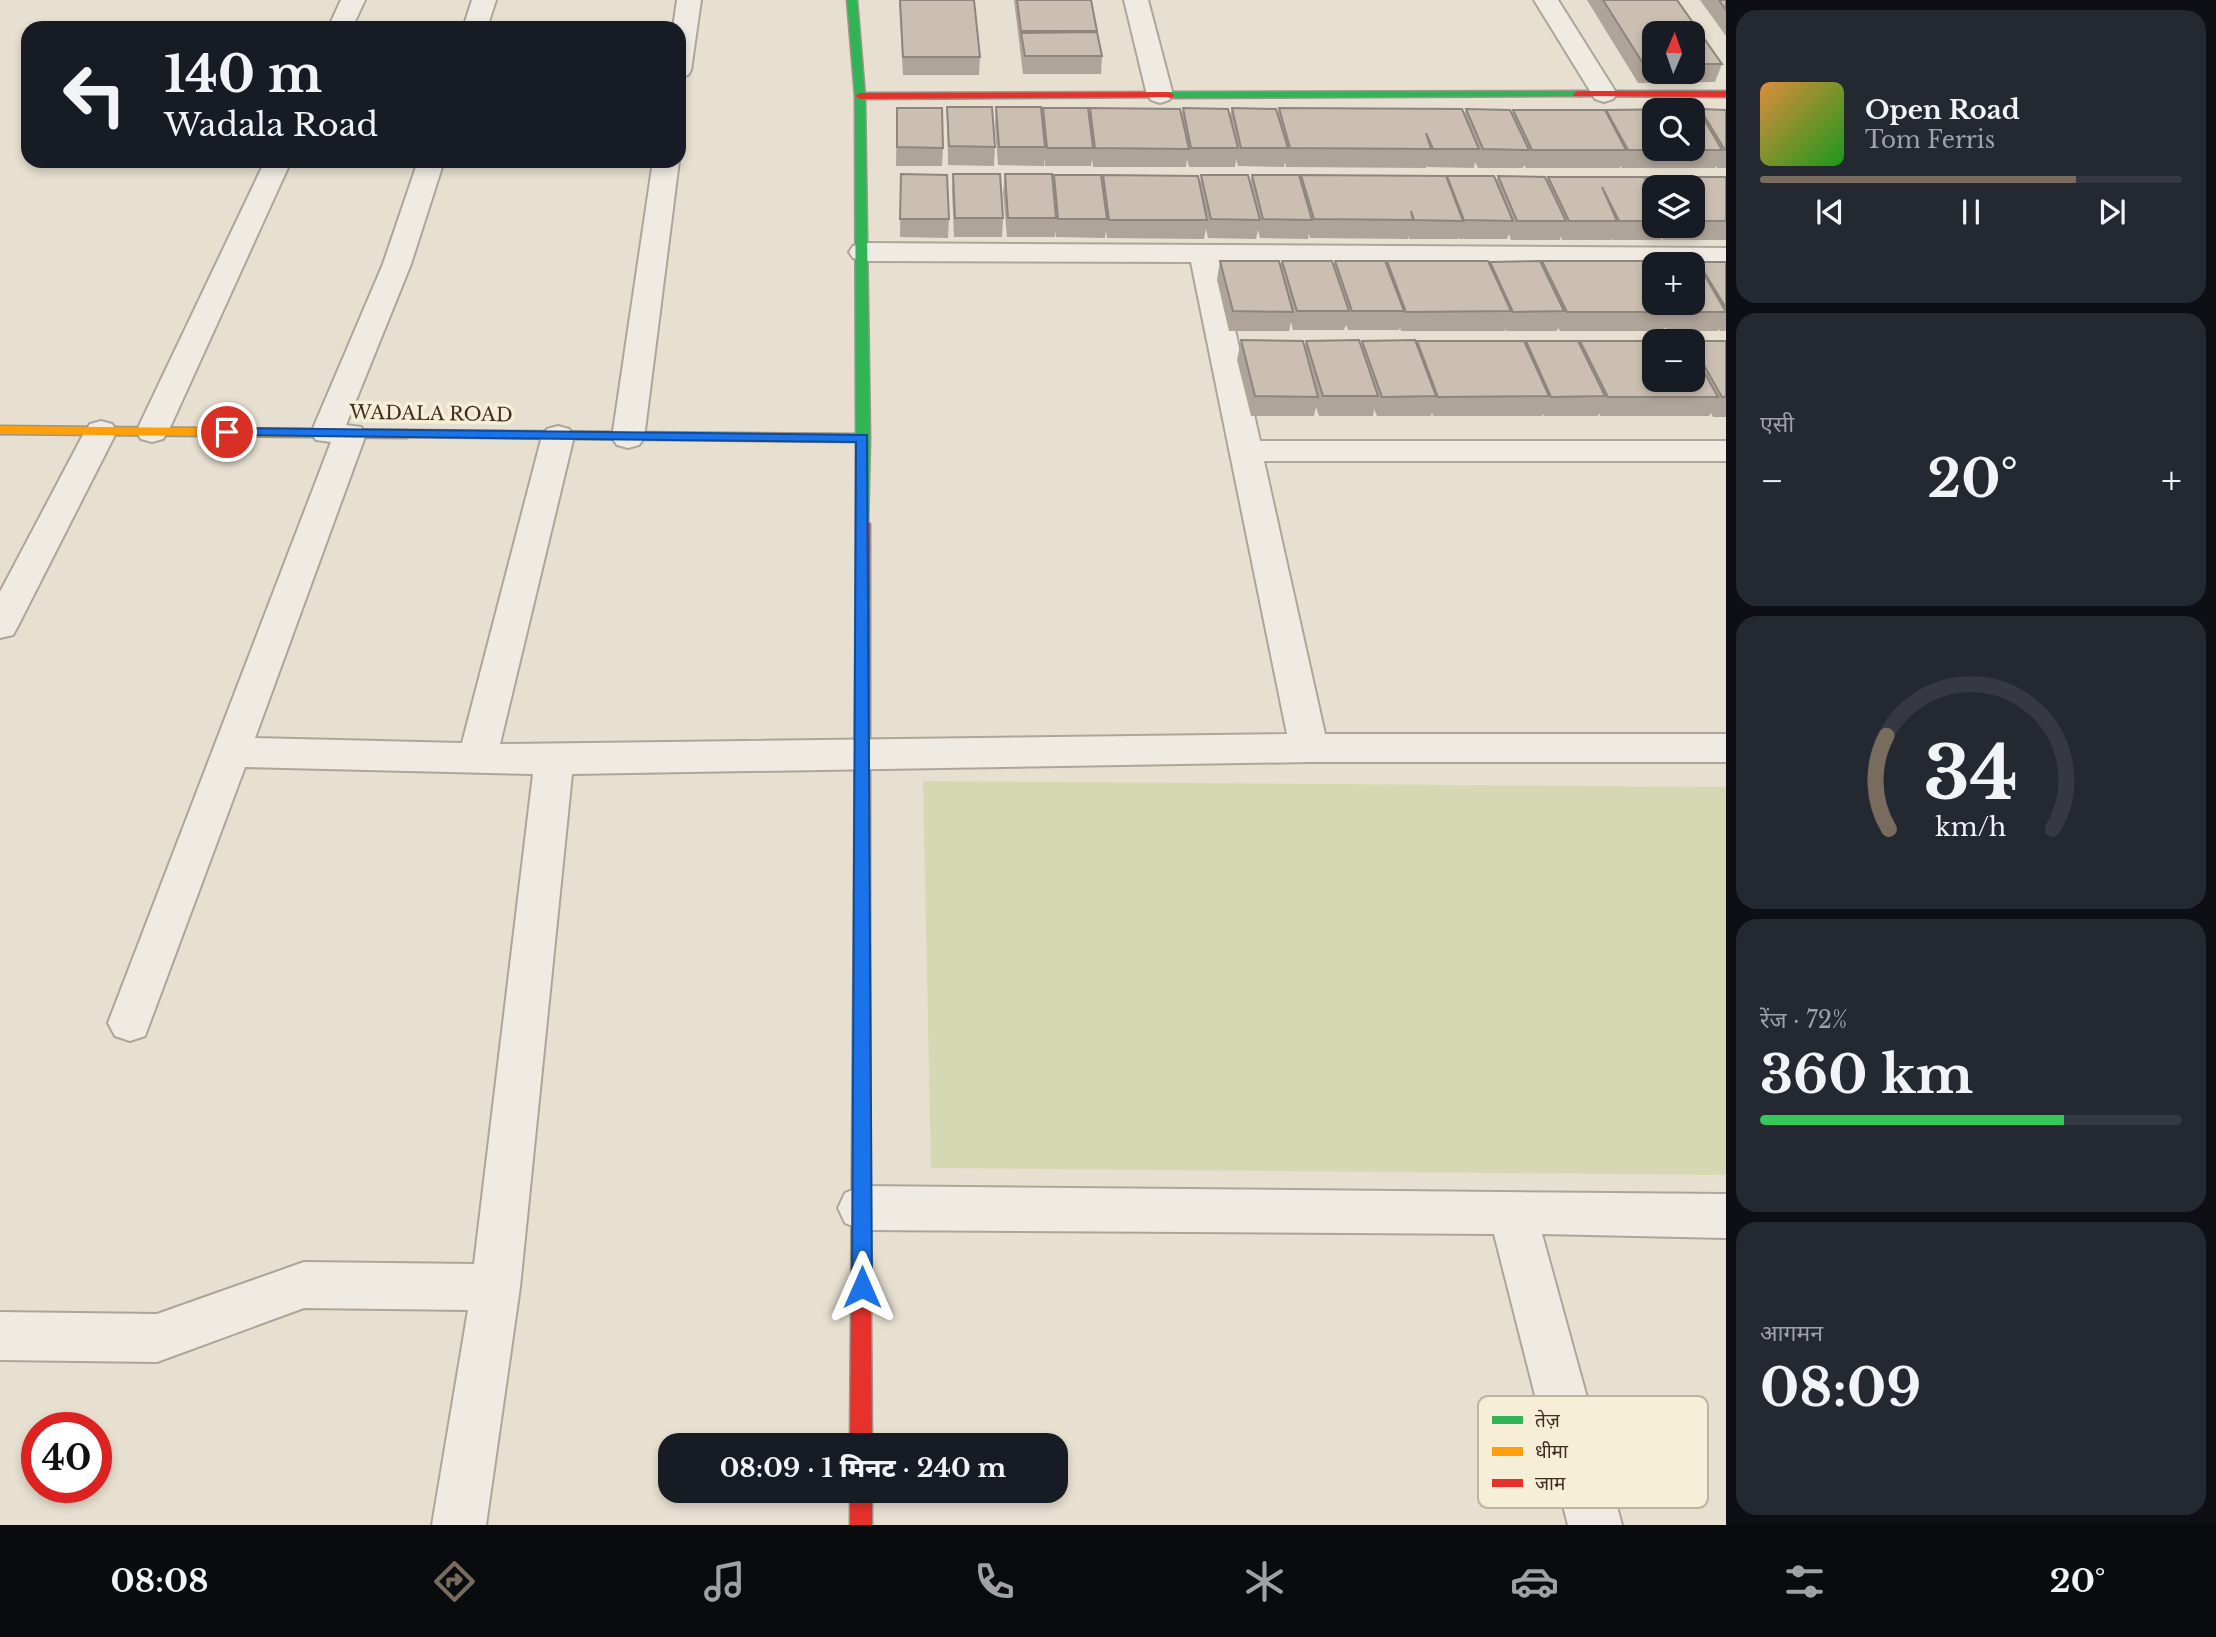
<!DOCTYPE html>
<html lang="hi">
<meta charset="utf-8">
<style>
body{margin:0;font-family:"Libre Baskerville","Noto Sans Devanagari",serif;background:#242831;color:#f1f3f6;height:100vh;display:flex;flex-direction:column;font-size:26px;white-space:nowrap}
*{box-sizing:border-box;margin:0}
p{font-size:23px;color:#9ea1a6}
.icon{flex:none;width:38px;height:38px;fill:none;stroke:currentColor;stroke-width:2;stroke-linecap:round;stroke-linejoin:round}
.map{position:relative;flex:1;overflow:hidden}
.panel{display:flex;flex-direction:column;gap:10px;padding:10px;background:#0d0f14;width:490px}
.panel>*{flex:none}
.top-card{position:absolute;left:21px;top:21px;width:665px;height:147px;border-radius:21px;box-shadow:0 4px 10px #0003;background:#171b24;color:#f1f3f6;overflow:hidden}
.needle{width:46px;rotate:2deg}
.fabs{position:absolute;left:1642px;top:21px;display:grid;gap:14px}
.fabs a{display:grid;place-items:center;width:63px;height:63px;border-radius:14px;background:#171b24;box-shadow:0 4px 10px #0003;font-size:35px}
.speed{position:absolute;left:21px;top:1412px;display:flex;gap:14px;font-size:35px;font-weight:700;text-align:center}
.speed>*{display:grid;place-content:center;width:91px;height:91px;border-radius:50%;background:#171b24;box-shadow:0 4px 10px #0003;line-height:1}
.speed .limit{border:10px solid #d22;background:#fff;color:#111}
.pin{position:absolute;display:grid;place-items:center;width:60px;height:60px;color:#fff;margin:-30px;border:4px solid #fff;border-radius:50%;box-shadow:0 2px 7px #0007}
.me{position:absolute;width:77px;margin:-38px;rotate:0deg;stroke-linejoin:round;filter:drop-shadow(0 0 5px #0008)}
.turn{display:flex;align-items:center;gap:24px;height:147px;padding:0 28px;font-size:32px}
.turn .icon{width:91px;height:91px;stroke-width:2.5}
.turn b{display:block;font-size:49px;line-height:60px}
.big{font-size:52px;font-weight:800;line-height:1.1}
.panel .card{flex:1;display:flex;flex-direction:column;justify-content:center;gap:10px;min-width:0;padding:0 24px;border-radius:21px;background:#242831}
.panel .dial{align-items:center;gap:0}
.dial svg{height:182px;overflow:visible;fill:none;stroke:#363941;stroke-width:7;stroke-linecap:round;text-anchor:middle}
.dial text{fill:#f1f3f6;stroke:none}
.song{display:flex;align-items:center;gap:21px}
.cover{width:84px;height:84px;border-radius:10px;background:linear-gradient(135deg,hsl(30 70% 55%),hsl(120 70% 35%))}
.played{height:7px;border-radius:4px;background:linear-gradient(90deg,#786c5e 75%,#363941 75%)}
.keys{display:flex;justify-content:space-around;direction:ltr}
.heat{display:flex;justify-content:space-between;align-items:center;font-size:38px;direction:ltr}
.charge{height:10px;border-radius:5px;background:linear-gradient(90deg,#34c759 72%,#363941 0)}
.trip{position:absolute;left:658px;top:1433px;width:410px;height:70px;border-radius:21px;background:#171b24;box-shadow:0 4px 10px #0003;font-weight:800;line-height:70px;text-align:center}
.dock{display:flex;height:112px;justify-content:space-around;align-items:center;background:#090b0e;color:#9ea1a6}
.dock .icon{width:49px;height:49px}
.dock .active{color:#786c5e}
.dock b{font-size:32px;color:#f1f3f6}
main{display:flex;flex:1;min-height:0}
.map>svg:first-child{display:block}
.green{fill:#d6d7b3}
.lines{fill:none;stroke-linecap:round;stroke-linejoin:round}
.street-casing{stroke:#ada599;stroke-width:4}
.fast-casing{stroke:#9c958a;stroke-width:3}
.slow-casing{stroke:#9c958a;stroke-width:3}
.jam-casing{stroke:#9c958a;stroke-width:3}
.street{fill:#efebe3;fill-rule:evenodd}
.fast{fill:#30b455;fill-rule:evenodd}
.slow{fill:#ff9f0a;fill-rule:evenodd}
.jam{fill:#e5322d;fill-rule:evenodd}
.wall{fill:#afa499;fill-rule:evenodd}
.building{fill:#cbbfb2;stroke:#8e867d;stroke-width:2;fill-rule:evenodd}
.route{fill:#1a73e8;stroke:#114b97;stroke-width:2}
.labels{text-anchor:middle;stroke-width:7;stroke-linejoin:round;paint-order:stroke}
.street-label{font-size:19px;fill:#3d2e20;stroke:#f7eed8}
.key{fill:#f7eed8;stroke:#bfb4a1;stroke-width:2}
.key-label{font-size:19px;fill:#3d2e20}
</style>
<main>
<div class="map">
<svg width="1726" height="1525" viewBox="0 0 1726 1525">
<rect width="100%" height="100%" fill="#e7e0d1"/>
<path class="green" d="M923 781 1726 787V1175L931 1168Z"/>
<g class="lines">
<g class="street-casing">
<g id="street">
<path d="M341 0H365L352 28H328Z"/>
<path d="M472 0H496L487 28H463Z"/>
<path d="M677 0H701L691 70 688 75 679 77V28H673Z"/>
<path d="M1124 0H1148L1173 95 1169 100 1160 103 1151 100 1147 95Z"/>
<path d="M1534 0H1558L1617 94 1613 99 1604 102 1595 99Z"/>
<path d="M265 161H291L168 432 163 439 152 442 141 439 136 432Z"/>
<path d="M418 161H444L411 264 346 425 361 427 366 434 255 738 462 743 542 436 547 429 558 426 569 429 574 436 500 744 1287 734 1191 262 863 261 853 258 849 252 853 246 863 243 1726 248V266L1220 263 1260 441H1726V461H1264L1325 734H1726V762H1309L572 774 520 1287 486 1525H432L468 1310 304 1308 157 1362 0 1360V1312L157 1314 304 1262 474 1264 533 774 245 767 145 1036 130 1041 115 1036 108 1023 331 442 316 440 311 433 383 264Z"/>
<path d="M653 161H679L644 438 639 445 628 448 617 445 612 438Z"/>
<path d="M101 421 112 424 117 431 18 626 13 635 0 638V592L85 431 90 424Z"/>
<path d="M862 1186 1726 1194V1238L1542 1234 1622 1525H1568L1494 1234 862 1230 845 1223 838 1208 845 1193Z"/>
</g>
</g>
<g class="fast-casing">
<g id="fast">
<path d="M847 0H857L865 96 870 438 868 527 863 529 856 524V442L402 437V431L407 430 856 434 855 96Z"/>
<path d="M1578 91 1583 94 1582 96 1169 98 1164 95 1169 92Z"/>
</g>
</g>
<g class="slow-casing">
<g id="slow">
<path d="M0 426 407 430 414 434 407 438 0 434Z"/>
<path d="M862 888 868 890 870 895 871 1314 868 1321 861 1324 854 1321 851 1314 854 895 856 890Z"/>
</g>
</g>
<g class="jam-casing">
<g id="jam">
<path d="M1578 91H1726V97L1574 96 1573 94Z"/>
<path d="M1169 92 1174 95 1173 97 860 99 855 96 860 93Z"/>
<path d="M863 519 870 524V895L868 900H856L854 895 856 524Z"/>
<path d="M861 1304 868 1307 871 1314 872 1446H850L851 1314 854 1307Z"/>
<rect x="850" y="1491" width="22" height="34"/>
</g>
</g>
<use href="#street" class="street"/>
<use href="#fast" class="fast"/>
<use href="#slow" class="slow"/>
<use href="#jam" class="jam"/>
</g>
<g class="wall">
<path d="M899 0H974L980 57 979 75H903Z"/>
<path d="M1014 0H1091L1102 56 1101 74H1023Z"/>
<path d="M1587 0H1677L1722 64 1715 82 1638 83ZM1654 33H1692V72H1654Z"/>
<path d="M1700 0H1726V36Z"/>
<path d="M947 107 995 147 994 166 948 165Z"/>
<path d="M996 107 1042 118 1043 108 1089 116 1090 108 1182 116 1183 108 1230 116 1232 108 1278 113 1279 108 1464 115 1466 109 1512 113 1513 110 1606 112V110L1699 112 1700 109 1726 110V168H1717L1716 166 1715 168H1622L1620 166V168H1526L1524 165 1523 168H1478L1475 162 1474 168 1428 167 1427 166 1426 168 1286 167 1285 162 1284 167 1238 166 1236 159 1235 167H1189L1187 159 1186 167H1093L1092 158 1091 166H1045L1044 157V166L998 165 995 125Z"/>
<path d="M897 108 943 148 942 166H896Z"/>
<path d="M901 174 949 219 948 238 900 237Z"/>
<path d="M953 174 1003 218 1002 237H954L952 192Z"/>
<path d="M1005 174 1053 185 1054 175 1102 183 1103 175 1200 184 1201 175 1250 183 1252 175 1300 180 1301 175 1446 178 1447 176 1496 182 1498 176 1547 180 1548 177 1645 179 1646 177H1726V240H1663L1662 238 1661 240H1612L1611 238V240H1562L1561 236 1560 240H1511L1509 234 1507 239H1459L1458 237V239H1409L1408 236V239L1310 238 1309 233 1308 239 1260 238 1258 230 1256 239 1208 238 1206 229 1204 239 1107 238 1106 230 1105 238 1056 237 1055 229V237H1007L1003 192ZM1654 187H1692V226H1654Z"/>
<path d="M1220 261 1280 267 1282 261 1334 267 1335 261 1386 264 1387 261 1489 264 1490 262 1541 263 1542 261 1645 266 1647 262 1698 264V262H1726V331H1720L1719 329 1718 331H1667L1665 327 1663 331H1560L1558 328 1557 331H1506L1505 328V331H1401L1400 328 1399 330H1348L1346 325 1344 330H1293L1291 322 1289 331H1229L1217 280ZM1654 264 1692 303H1654Z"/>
<path d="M1241 340 1305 347 1306 341 1361 347 1362 341 1416 344 1417 341 1525 343 1526 341 1579 343 1580 341 1692 380V341H1726V417H1713L1711 413 1709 416H1600L1599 413 1598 416H1544L1543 414 1542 416H1433L1432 413 1431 416H1377L1374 409 1373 416H1319L1316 407 1314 416H1251L1237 360Z"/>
</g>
<g class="building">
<path d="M900 0H974L980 57H903Z"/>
<path d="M1017 0H1091L1097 31H1021Z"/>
<path d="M1603 0H1677L1722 64H1692V33H1654V65H1644Z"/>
<path d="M1719 0H1726V10Z"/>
<path d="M1097 32 1102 56H1025L1021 33Z"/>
<path d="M947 107H992L995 147 949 146Z"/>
<path d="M996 107H1041L1045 147H999Z"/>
<path d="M897 108H942L943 148 897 147Z"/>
<path d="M1043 108H1088L1093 148H1047Z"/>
<path d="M1090 108 1180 109 1189 149 1095 148Z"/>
<path d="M1183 108 1228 109 1238 148H1191Z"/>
<path d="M1232 108 1276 109 1288 148H1241Z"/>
<path d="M1279 108 1462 109 1479 149H1433L1426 133 1431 149 1290 148Z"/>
<path d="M1466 109 1510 110 1529 150 1483 149Z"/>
<path d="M1698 109 1722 150H1628L1606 110ZM1654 110H1692V149H1654Z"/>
<path d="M1700 109 1726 110V150H1725Z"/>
<path d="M1513 110H1605L1626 150H1532Z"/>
<path d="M901 174 947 175 949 219H900Z"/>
<path d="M953 174H1000L1003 218H955Z"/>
<path d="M1005 174H1052L1056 218H1008Z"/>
<path d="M1054 175H1101L1107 219H1058Z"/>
<path d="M1103 175 1198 176 1207 220H1109Z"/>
<path d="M1201 175H1248L1260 220 1211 219Z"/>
<path d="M1252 175H1299L1312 220 1263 219Z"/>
<path d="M1301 175 1446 176 1463 221 1414 220 1411 211 1413 220 1314 219Z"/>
<path d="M1447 176H1494L1513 221 1464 220Z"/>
<path d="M1498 176 1545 177 1566 221H1517Z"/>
<path d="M1548 177H1644L1654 195V221H1619L1602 187 1617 221H1569Z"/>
<path d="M1646 177H1726V221H1692V187H1654V191Z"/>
<path d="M1220 261H1279L1293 312 1233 311Z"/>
<path d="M1282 261H1332L1349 311H1297Z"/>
<path d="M1335 261H1385L1404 311H1352Z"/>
<path d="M1387 261H1488L1511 311 1406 312Z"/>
<path d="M1540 261 1564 311 1513 312 1490 262Z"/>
<path d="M1542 261H1643L1654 281V303H1666L1671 312H1567Z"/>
<path d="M1647 262H1697L1726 312H1675L1669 303H1692V264H1654V275Z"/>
<path d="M1698 262H1726V308Z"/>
<path d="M1241 340 1303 341 1318 397 1255 396Z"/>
<path d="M1359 340 1378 396H1323L1306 341Z"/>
<path d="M1415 340 1436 396 1382 397 1362 341Z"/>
<path d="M1417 341H1524L1549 396 1438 397Z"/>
<path d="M1526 341H1578L1605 396 1551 397Z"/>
<path d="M1580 341H1687H1654V380H1692V351L1718 397H1608Z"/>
<path d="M1692 341H1726V397H1722L1692 344Z"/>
</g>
<path class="route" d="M227 428 867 435 872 1287 869 1294 862 1296 855 1294 852 1287 856 442 222 435V430Z"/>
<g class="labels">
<g class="street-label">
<text transform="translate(431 413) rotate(1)" y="7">WADALA ROAD</text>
</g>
</g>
<rect x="1478" y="1396" width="230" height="112" rx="10" class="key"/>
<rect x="1492" y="1416" width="31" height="8" fill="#30b455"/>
<rect x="1492" y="1447" width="31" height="9" fill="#ff9f0a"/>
<rect x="1492" y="1479" width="31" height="8" fill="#e5322d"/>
<g class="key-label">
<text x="1535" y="1427">तेज़</text>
<text x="1535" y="1458">धीमा</text>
<text x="1535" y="1490">जाम</text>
</g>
</svg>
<div class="fabs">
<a><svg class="needle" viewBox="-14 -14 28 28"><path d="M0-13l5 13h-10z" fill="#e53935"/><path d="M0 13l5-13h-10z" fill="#9ea1a6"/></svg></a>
<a><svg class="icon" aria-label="search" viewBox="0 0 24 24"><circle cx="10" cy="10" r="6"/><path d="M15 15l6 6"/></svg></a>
<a><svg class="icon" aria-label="layers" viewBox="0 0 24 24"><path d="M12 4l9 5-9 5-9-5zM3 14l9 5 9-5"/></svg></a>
<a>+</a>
<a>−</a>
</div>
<div class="speed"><div class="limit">40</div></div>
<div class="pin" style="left:227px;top:432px;background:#d93025"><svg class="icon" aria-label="arrive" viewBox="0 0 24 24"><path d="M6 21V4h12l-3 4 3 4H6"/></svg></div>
<svg class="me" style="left:862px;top:1287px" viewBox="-20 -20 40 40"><path d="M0-17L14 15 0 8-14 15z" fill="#1a73e8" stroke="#fff" stroke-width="4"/></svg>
<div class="trip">08:09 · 1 मिनट · 240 m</div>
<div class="top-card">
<div class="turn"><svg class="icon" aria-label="left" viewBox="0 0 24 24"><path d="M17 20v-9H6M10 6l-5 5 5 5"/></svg><div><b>140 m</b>Wadala Road</div></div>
</div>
</div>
<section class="panel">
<div class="card">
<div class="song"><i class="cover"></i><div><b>Open Road</b><p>Tom Ferris</p></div></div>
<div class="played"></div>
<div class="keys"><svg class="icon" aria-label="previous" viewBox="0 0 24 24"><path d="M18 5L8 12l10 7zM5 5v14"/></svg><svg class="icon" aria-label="pause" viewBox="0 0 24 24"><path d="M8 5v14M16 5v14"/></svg><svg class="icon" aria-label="next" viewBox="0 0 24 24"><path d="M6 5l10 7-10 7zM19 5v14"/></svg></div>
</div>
<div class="card"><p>एसी</p>
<div class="heat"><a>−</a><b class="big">20°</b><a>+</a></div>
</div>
<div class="card dial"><svg viewBox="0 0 100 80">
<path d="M14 69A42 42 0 1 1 86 69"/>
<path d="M14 69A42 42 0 0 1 13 28" stroke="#786c5e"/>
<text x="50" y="56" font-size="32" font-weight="700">34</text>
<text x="50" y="72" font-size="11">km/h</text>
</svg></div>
<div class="card"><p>रेंज · 72%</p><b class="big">360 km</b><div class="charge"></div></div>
<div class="card"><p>आगमन</p><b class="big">08:09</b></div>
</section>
</main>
<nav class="dock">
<b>08:08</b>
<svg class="icon active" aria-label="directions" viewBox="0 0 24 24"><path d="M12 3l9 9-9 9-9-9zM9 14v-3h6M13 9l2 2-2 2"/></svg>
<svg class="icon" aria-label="music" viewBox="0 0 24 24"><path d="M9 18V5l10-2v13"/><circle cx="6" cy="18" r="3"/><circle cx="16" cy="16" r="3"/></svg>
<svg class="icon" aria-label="phone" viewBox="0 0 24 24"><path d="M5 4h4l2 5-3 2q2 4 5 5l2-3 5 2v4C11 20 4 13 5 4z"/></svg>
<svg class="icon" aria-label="climate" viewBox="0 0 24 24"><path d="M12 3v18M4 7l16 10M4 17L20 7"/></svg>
<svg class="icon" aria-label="car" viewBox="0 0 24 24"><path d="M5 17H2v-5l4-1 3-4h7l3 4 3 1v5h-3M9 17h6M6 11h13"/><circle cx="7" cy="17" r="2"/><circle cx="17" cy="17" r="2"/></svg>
<svg class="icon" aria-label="filters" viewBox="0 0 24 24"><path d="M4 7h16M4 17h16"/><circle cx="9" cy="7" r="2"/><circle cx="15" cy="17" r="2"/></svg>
<b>20°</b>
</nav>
